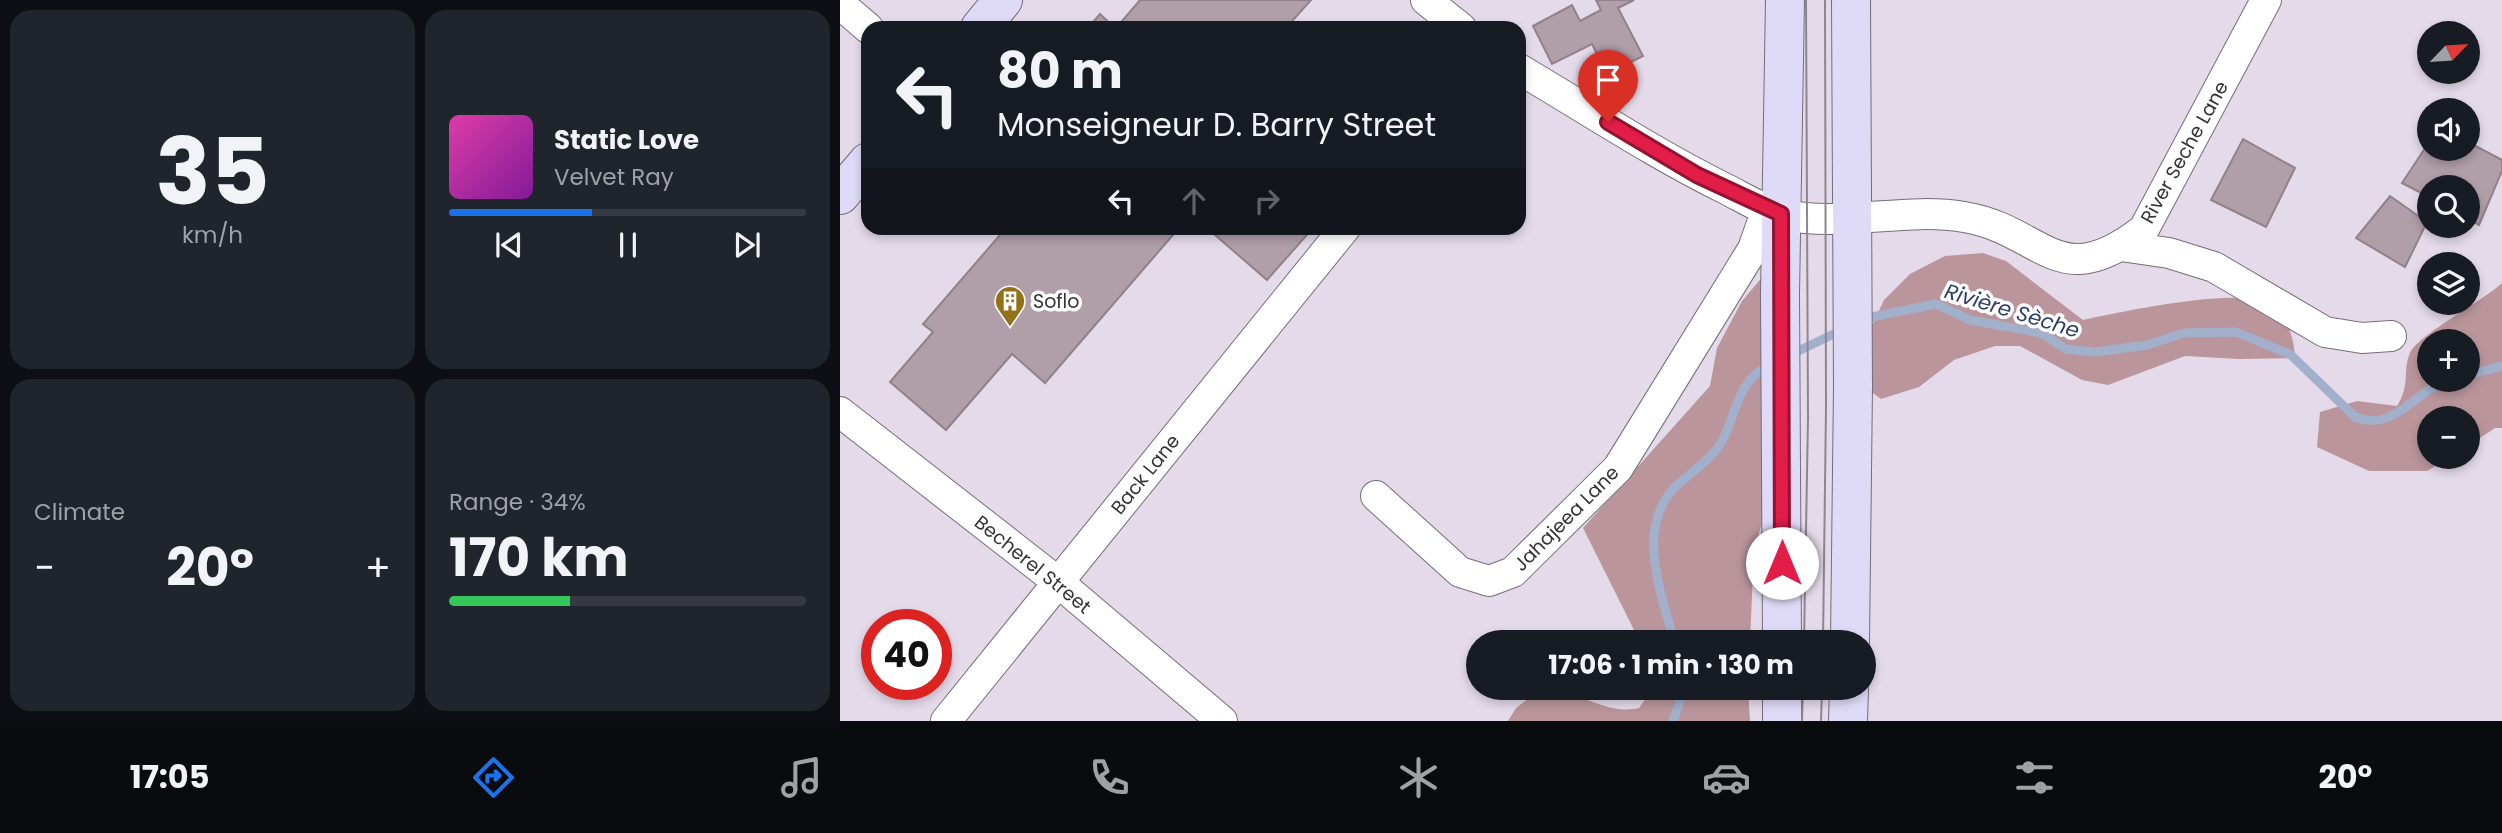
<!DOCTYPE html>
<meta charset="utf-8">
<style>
body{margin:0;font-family:Poppins,sans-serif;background:#20242c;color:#f1f3f6;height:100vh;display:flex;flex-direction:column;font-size:26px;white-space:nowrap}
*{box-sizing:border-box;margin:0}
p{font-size:23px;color:#9ea1a6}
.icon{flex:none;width:38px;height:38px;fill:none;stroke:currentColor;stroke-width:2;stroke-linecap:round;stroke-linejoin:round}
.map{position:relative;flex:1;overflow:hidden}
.side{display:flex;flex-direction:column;gap:10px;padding:10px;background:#0d0f14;width:840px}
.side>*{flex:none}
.banner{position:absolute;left:21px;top:21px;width:665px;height:214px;border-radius:21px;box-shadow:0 4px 10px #0003;background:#171b24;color:#f1f3f6;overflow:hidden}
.needle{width:46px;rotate:65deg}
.tools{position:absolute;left:1577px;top:21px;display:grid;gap:14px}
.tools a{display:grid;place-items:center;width:63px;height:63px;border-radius:50%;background:#171b24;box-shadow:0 4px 10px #0003;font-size:35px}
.speed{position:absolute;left:21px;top:609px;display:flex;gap:14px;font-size:35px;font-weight:700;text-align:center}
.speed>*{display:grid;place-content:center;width:91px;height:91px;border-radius:50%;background:#171b24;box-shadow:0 4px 10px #0003;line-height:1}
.speed .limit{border:10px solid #d22;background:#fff;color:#111}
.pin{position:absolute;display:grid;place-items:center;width:60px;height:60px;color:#fff;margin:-72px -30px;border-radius:50% 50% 50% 0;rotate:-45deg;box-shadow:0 0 7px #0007}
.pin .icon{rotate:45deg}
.me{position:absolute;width:77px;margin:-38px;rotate:0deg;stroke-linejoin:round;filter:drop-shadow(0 0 5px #0008)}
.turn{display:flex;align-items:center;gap:24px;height:147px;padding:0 21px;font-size:32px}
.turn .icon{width:91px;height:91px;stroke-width:2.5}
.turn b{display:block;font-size:49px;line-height:60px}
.lanes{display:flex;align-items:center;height:66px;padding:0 21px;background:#0003;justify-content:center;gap:35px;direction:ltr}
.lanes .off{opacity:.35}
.big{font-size:52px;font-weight:700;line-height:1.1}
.side .widget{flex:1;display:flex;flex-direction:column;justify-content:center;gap:10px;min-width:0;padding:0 24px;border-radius:21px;background:#20242c}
.side .dial{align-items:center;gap:0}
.dial b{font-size:91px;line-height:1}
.song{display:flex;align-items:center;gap:21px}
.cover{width:84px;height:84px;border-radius:10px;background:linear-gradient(135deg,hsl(320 70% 55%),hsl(290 70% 35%))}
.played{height:7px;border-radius:4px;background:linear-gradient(90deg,#1a73e8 40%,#363941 40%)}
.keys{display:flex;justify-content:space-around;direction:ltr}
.heat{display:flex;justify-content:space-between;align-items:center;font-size:38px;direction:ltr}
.charge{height:10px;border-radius:5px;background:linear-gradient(90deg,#34c759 34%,#363941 0)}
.side .tiles{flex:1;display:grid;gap:10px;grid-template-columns:repeat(2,1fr)}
.trip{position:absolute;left:626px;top:630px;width:410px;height:70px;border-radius:35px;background:#171b24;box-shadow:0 4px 10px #0003;font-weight:700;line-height:70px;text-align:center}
.dock{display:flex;height:112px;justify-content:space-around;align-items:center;background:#090b0e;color:#9ea1a6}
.dock .icon{width:49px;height:49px}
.dock .current{color:#1a73e8}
.dock b{font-size:32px;color:#f1f3f6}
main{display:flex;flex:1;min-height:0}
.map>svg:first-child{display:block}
.forest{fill:#ba969c;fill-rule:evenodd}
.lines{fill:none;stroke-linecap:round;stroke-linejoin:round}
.stream{stroke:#a2b0cc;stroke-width:9}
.building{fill:#b09ea8;stroke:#91818a;stroke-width:2}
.street-casing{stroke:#766d7b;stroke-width:32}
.secondary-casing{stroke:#766d7b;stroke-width:40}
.street{stroke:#fff;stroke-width:30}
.secondary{stroke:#dfdaf7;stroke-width:38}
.tram{stroke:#8d8691;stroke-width:2}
.route-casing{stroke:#92132f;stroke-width:18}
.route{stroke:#e11d48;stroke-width:12}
.labels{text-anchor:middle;stroke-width:7;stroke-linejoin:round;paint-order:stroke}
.street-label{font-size:19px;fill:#363238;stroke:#fff}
.poi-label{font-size:19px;fill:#363238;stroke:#fff;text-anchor:start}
.water-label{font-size:21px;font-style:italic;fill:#2b3f67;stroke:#fff}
</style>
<main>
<section class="side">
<div class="tiles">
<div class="widget dial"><b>35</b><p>km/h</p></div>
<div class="widget">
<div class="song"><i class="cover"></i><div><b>Static Love</b><p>Velvet Ray</p></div></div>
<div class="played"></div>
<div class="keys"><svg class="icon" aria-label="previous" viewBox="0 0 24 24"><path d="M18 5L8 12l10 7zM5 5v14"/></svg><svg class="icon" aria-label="pause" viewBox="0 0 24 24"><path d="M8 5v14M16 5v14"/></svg><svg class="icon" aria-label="next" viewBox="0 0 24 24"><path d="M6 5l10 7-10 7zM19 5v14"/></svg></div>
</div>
<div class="widget"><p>Climate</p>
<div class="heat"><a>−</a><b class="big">20°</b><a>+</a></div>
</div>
<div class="widget"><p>Range · 34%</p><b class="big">170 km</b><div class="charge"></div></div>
</div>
</section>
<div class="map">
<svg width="1662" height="721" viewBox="0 0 1662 721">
<rect width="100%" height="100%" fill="#e5daea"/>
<g class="forest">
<path d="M1143 253 1166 261 1243 320C1277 313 1414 282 1437 308 1448 319 1455 343 1455 358L1399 359 1345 356 1268 385 1242 380 1180 346H1155L1114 360 1079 387 1041 399 1030 391 1027 336 1044 300 1070 274 1105 256Z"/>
<path d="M924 275 927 507 914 549 910 642H800L743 528 870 386 877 348 902 301Z"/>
<path d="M1662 283V428H1655L1628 446V418H1589V457H1611L1587 471H1529L1477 447 1480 412 1517 401 1557 406C1571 384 1562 371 1570 353 1578 335 1643 301 1662 283ZM1589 341H1628V380H1589Z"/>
<path d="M702 688C737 688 764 716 799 708L813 688H908L910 721H668L676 708Z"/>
</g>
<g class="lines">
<g class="stream">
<path d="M1022 319 1096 304 1130 320 1201 333 1226 349 1255 352 1307 345 1344 333 1396 332 1451 355 1515 417C1556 433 1574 389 1611 380"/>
<path d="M950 355 1004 329"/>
<path d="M1628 375 1662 366"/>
<path d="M834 642C822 594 795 530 834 488 848 474 871 460 881 443 898 413 895 382 931 364"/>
<path d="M833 721 845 688"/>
</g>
</g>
<g class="building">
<path d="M300 0H471L446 28H276Z"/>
<path d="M756 0H794L778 8 803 56 767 74 752 44 712 64 693 26 732 5 740 21 761 10Z"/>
<path d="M260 14 275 28H248Z"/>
<path d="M1403 139 1455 168 1426 227 1371 200Z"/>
<path d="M1589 142V149H1628V142L1662 160V171L1639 225 1628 218V187H1589V197L1562 183Z"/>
<path d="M1550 196 1587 222 1565 267 1516 238Z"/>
<path d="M166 228H339L205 383 172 354 106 430 50 382 93 332 83 324Z"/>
<path d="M367 228H473L427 280Z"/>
</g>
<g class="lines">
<g class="street-casing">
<g id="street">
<path d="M586 0 621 28"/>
<path d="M0 4 28 28"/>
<path d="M679 69C747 109 815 154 886 189 904 198 924 211 944 215 1004 227 1065 207 1124 217 1204 230 1217 297 1304 229L1426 0"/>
<path d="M1281 246 1329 253 1374 267 1485 332 1522 338 1551 336"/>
<path d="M0 412 218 582 382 721"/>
<path d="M536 496 620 572 649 581 673 572 778 468 913 249 927 209"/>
<path d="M106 721 505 228"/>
</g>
</g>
<g class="secondary-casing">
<g id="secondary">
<path d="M140 28 163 0"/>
<path d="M0 195 28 162"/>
<path d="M942 642 940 294 945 0"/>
<path d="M1010 642 1013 386 1011 0"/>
<path d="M942 688V721"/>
<path d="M1008 721 1009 688"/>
</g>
</g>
<use href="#street" class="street"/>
<use href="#secondary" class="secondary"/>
<g class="tram">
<path d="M964 642 968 418 966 0"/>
<path d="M983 642 986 407 985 0"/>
<path d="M962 721 963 688"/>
<path d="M981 721 982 688"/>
</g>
</g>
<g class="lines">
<g class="route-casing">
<path id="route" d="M768 122 857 175 941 214 942 563"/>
</g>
<use href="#route" class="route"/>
</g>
<defs>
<g id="building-pin" transform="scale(1.575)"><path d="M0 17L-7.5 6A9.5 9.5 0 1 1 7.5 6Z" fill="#937118" stroke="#fff"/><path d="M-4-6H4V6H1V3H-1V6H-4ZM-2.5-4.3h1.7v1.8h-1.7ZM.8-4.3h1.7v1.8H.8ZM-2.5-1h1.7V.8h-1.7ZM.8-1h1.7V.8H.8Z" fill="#fff"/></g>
</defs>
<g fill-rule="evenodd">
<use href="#building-pin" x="170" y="301"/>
</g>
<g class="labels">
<g class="street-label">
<text transform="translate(1344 152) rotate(-61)" y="7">River Seche Lane</text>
<text transform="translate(305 474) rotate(-51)" y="7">Back Lane</text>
<text transform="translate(726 518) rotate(-45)" y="7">Jahajeea Lane</text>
<text transform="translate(193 564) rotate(39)" y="7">Becherel Street</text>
</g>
<g class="poi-label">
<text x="193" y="308">Soflo</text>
</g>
<g class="water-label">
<text transform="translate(1172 311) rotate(17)" y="7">Rivière Sèche</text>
</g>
</g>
</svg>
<div class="tools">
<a><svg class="needle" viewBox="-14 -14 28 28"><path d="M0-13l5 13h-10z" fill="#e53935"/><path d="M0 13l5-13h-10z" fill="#9ea1a6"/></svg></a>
<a><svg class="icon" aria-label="sound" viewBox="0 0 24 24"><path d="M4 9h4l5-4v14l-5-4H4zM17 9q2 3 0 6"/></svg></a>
<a><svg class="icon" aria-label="search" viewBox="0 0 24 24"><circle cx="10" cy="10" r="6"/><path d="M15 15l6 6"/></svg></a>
<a><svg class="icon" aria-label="layers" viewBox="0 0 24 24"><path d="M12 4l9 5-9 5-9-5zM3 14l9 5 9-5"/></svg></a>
<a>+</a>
<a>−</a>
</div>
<div class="speed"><div class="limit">40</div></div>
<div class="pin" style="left:768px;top:122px;background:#d93025"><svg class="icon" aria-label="arrive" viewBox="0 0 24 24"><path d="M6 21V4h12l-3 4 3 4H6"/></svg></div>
<svg class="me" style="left:942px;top:563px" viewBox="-20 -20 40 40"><circle r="19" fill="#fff"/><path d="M0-13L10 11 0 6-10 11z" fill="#e11d48"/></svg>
<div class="trip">17:06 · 1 min · 130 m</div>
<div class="banner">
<div class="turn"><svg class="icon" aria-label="left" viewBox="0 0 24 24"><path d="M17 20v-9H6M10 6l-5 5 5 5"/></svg><div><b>80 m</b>Monseigneur D. Barry Street</div></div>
<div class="lanes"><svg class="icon" aria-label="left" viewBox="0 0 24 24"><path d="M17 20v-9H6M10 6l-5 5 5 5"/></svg><svg class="icon off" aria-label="ahead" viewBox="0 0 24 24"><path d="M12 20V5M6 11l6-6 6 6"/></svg><svg class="icon off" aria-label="right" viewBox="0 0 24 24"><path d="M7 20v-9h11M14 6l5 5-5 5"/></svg></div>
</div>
</div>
</main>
<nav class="dock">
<b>17:05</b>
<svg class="icon current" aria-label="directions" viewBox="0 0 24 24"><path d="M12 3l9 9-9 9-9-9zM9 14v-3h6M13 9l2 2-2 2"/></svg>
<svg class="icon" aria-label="music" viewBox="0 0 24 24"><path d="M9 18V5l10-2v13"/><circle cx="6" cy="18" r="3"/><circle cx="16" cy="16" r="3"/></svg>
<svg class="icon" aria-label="phone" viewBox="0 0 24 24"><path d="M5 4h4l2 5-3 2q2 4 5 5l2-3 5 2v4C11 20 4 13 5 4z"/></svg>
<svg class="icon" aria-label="climate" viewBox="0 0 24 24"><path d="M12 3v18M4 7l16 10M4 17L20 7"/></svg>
<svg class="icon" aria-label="car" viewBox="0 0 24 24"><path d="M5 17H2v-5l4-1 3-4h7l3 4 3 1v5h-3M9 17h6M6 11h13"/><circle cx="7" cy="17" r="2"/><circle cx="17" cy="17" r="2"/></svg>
<svg class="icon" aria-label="filters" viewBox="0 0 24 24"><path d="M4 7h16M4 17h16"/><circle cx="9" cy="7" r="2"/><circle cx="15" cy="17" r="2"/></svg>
<b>20°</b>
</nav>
